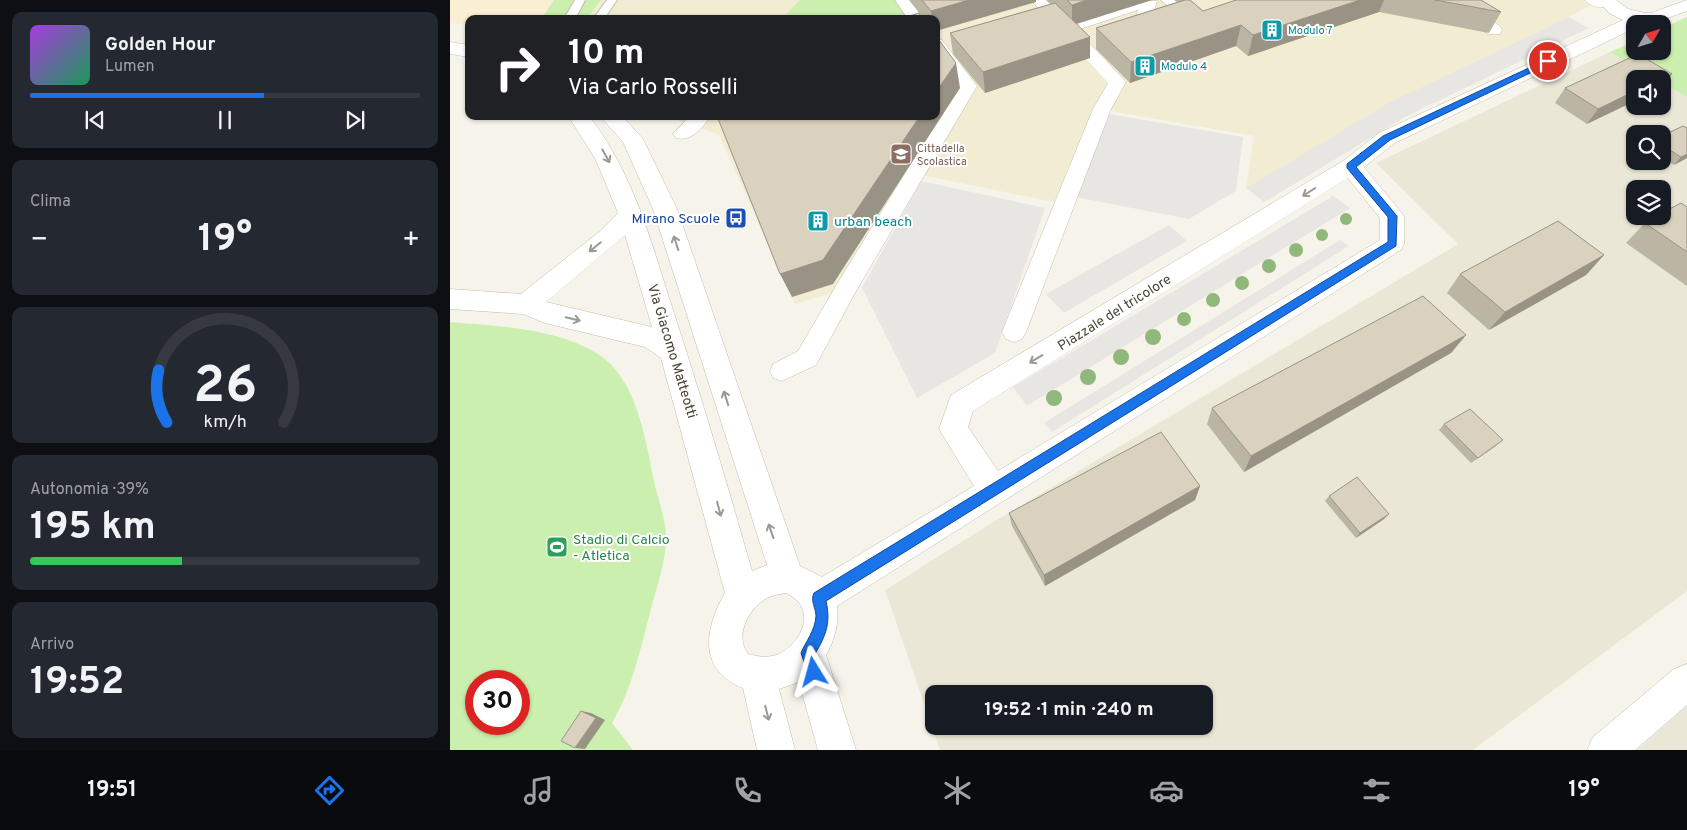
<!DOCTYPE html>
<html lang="it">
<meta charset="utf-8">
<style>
body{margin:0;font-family:Overpass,sans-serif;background:#242831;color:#f1f3f6;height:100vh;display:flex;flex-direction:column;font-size:19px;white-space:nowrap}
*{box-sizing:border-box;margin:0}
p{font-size:16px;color:#9ea1a6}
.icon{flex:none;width:28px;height:28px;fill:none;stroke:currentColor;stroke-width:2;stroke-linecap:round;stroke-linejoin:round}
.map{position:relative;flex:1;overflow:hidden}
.details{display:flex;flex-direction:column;gap:12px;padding:12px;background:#0d0f14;width:450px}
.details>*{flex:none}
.hud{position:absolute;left:15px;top:15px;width:475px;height:105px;border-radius:10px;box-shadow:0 1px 4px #0004;background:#202124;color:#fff;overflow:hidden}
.needle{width:32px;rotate:51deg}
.fabs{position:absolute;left:1176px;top:15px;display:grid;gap:10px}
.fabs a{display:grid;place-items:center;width:45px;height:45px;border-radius:10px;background:#171b24;box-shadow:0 1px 4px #0004;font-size:25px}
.speed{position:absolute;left:15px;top:670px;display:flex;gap:10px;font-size:25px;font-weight:700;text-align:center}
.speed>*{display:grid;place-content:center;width:65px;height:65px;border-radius:50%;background:#171b24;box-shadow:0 1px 4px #0004;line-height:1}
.speed .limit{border:8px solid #d22;background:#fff;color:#111}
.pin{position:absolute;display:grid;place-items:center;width:42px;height:42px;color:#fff;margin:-21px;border:2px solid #fff;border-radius:50%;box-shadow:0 1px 5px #0007}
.me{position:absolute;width:55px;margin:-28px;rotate:352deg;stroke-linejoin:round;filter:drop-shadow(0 0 4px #0008)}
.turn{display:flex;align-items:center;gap:18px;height:105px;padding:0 20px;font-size:22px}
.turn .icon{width:65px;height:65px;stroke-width:2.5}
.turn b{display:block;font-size:35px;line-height:42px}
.big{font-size:38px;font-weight:700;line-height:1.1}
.details .card{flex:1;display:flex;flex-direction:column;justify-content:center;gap:8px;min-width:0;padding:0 18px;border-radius:10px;background:#242831}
.details .dial{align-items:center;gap:0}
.dial svg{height:130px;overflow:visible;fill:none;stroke:#363941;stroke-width:7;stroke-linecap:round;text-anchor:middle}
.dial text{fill:#f1f3f6;stroke:none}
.song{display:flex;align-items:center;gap:15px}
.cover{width:60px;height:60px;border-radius:8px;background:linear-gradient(135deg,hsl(280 70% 55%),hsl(150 70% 35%))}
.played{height:5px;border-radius:2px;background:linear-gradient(90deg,#1a73e8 60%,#363941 60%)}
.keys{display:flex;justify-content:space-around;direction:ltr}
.heat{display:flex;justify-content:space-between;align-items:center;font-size:28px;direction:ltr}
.charge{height:8px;border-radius:4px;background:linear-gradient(90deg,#34c759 39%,#363941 0)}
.trip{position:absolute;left:475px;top:685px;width:288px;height:50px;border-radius:10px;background:#171b24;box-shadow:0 1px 4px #0004;font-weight:700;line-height:50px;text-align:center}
.dock{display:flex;height:80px;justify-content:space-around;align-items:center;background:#090b0e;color:#9ea1a6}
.dock .icon{width:35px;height:35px}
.dock .active{color:#1a73e8}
.dock b{font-size:22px;color:#f1f3f6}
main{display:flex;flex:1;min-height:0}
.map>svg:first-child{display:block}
.residential{fill:#ebe7d7;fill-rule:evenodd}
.commercial{fill:#faeed3}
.education{fill:#f1ecd2}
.green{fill:#cbefae;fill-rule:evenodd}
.parking{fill:#e8e6e2}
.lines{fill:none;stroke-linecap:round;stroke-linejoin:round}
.service-casing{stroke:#c3beab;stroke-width:2}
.pedestrian-casing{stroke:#c3beab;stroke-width:1}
.minor-casing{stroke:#c3beab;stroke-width:1}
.service{fill:#fff;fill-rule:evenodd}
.pedestrian{fill:#fff;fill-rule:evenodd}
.minor{fill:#fff;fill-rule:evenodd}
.tree{fill:#90b87b}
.wall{fill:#bbb5a3}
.shaded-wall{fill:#999385}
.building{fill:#dad2be;stroke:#999385}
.oneway{stroke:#9d9991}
.route{fill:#1a73e8;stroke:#114b97}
.labels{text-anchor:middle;stroke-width:4;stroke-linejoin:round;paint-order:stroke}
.far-culture-label{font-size:11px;fill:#0d838f;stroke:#fff;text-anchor:start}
.far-education-label{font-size:11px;fill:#785e54;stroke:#fff;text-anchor:start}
.transit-label{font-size:14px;fill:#164399;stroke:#fff;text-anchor:end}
.culture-label{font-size:14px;fill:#0d838f;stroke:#fff;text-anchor:start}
.street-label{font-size:14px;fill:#4c4637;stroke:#fff}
.leisure-label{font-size:14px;fill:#27864d;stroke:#fff;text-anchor:start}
</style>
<main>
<section class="details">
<div class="card">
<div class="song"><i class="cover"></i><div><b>Golden Hour</b><p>Lumen</p></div></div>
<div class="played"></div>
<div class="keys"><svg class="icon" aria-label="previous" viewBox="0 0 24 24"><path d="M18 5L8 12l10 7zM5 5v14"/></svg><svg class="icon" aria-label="pause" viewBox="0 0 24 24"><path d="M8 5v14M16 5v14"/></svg><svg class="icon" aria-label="next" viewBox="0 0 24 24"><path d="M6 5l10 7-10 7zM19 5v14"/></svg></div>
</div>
<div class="card"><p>Clima</p>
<div class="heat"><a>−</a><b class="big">19°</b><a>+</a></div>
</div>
<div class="card dial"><svg viewBox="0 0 100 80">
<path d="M14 69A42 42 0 1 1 86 69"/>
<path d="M14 69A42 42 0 0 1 9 37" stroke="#1a73e8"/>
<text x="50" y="56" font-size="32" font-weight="700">26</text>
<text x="50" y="72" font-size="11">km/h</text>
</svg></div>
<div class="card"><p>Autonomia · 39%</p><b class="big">195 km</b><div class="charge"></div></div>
<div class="card"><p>Arrivo</p><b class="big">19:52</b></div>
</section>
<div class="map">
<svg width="1237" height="750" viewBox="0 0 1237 750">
<rect width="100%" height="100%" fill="#f6f4ea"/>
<g class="residential">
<path d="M1160 52 1206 79H1185V106H1212L1213 83 1237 97V591L1023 750H490L435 590 540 524 1008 244 926 163ZM1185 134H1212V161H1185ZM1185 189H1212V216H1185ZM484 694H754V726H484Z"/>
<path d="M1237 705V750H1187Z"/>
</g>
<path class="commercial" d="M0 0H104L91 19H19V24L0 23Z"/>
<path class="education" d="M151 0H1132L1141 5 1119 17 938 103 796 188 804 136 643 108 604 202 457 172 384 292 345 304 269 135 218 116H486V19H137Z"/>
<g class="green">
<path d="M104 0H151L137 19H91Z"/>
<path d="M350 0H444L458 19H332Z"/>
<path d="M1237 17V97L1213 83 1212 79H1206L1160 52 1185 41V51H1212L1213 28Z"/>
<path d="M0 322C46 326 107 328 148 354 188 379 196 443 205 486 209 501 215 519 216 534 217 558 208 582 202 605 191 646 183 687 162 723L183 750H0ZM26 681H69V724H26Z"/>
</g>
<g class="parking">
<path d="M1119 17 1139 28 957 116 814 202 796 188 938 103Z"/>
<path d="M659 114 793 137 786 191 739 219 625 197Z"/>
<path d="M471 181 595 208 545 353 467 398 412 288Z"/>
<path d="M883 196 900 208 577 406 563 387Z"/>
<path d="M719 225 737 241 614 313 596 294Z"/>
<path d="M890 240 899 246 602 432 594 423Z"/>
</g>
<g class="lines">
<g class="service-casing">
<g id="service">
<path d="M125 0H135L125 19H114Z"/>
<path d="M157 0H167L154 19H143Z"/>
</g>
</g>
<g class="pedestrian-casing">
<g id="pedestrian">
<path d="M445 0H461L475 19H458Z"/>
<path d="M581 0H598L619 22 686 0 707 1 695 39H683L680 35 688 10 627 30 676 82 661 109 576 332 572 339 564 342 556 339 552 332 643 109 658 83Z"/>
<path d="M711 0H729L757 26 755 30H743Z"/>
<path d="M989 0H1008L1050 26 1052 30 1050 34H1038Z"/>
<path d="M1135 0H1165L1166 2 1164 5C1154 8 1142 9 1135 0Z"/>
<path d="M486 39 492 40 527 86 406 291 366 365 332 381 323 378 320 371 323 364 348 351 390 279 509 86 486 56Z"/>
<path d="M240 116H260C253 128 241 142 226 138L223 134Z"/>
</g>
</g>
<g class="minor-casing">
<g id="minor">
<path d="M1148 0H1166L1178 9 1195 13H1201L1237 0V11L1203 23 1185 24V28L945 143 914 167 954 216V244L951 250 387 606C389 623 385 640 376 655L406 750H368L349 682 329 689 345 750H307L293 688C248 670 254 629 275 593L211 358 195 347 95 323 73 314 0 309V289L71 294 149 232 168 213 145 158 118 116H139C184 174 201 242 223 310 251 396 277 483 302 571L317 565 203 209 173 142 150 116H172L193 139 227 209 350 566 372 577 524 486 489 429 501 395 893 161 929 133 1173 20 1159 13ZM898 178 930 218V240L548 471 518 427 523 411ZM175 235 202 327 96 302ZM336 593C367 607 354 641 329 654 320 658 308 657 298 654 284 636 299 607 317 598 323 595 330 594 336 593Z"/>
<path d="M0 42 19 45V57L0 54Z"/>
<path d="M1237 664V705L1185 750H1137L1143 737 1224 669Z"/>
</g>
</g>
<use href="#service" class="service"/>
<use href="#pedestrian" class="pedestrian"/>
<use href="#minor" class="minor"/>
</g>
<g class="tree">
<circle cx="896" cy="219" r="6"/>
<circle cx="872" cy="235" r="6"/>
<circle cx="846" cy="250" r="7"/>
<circle cx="819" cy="266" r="7"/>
<circle cx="792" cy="283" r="7"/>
<circle cx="763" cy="300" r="7"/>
<circle cx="734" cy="319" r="7"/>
<circle cx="703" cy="337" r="8"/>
<circle cx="671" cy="357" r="8"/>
<circle cx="638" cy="377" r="8"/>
<circle cx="604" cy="398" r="8"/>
</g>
<g class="wall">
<path d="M459 0H586V2L486 19H474Z"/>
<path d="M596 0H702L627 24 640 58 535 93 503 54 500 33 600 4Z"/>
<path d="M724 0H740L753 11 786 0H1031L1051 12 1039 33 929 12 798 56 786 46 680 83 646 49V28L727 2Z"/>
<path d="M1222 74 1212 85V79L1137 124 1105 103 1115 88Z"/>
<path d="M1237 128V158L1224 165 1212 157V136Z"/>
<path d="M1237 207V286L1176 243 1195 223Z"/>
<path d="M1154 255 1136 275 1039 330 997 293 1010 274Z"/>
<path d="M1016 335 1001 353 794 472 757 424 762 408Z"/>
<path d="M994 424 1046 446 1021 463 989 430Z"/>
<path d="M750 486 745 500 595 586 562 526 559 513Z"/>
<path d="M879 496 934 519 906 538 875 501Z"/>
</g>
<g class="shaded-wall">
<path d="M519 0H586V2L486 31V19H482L481 11Z"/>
<path d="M637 0H702L622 25V5Z"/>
<path d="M910 0H934L929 12 798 56 803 35Z"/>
<path d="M791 25 786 46 680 83 681 62Z"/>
<path d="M640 37V58L535 93 533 72Z"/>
<path d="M506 63 510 88 383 284 342 297 330 274 470 116H486V92Z"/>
<path d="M1222 74 1212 85V79H1211Z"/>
<path d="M1185 91V101L1137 124 1148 109Z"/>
<path d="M1237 154V158L1224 165 1231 157Z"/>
<path d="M1154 255 1136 275 1039 330 1055 312Z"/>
<path d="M1016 335 1001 353 794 472 801 456Z"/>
<path d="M750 486 745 500 595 586 594 575Z"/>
<path d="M939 514 934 519 906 538 910 533Z"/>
<path d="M131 711 141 713 155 720 135 749 125 748Z"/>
</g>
<g class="building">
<path d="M472 0H519L481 11Z"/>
<path d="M617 0H637L622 5Z"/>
<path d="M735 0H740L753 11 786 0H910L803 35 791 25 681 62 646 28Z"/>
<path d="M985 0H1031L1051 12Z"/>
<path d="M605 3 640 37 533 72 500 33Z"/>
<path d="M469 13 473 19H450Z"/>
<path d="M486 36 506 63 486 92Z"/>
<path d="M1188 54 1222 74 1211 79H1185V91L1148 109 1115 88Z"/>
<path d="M267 116H470L373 260 330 274Z"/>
<path d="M1233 126 1237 128V154L1231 157 1212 145V136Z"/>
<path d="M1231 203 1237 207V252L1195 223 1207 216H1212V213Z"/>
<path d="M1108 221 1154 255 1055 312 1010 274Z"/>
<path d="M973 296 1016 335 801 456 762 408Z"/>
<path d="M1020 409 1053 440 1028 458 994 424Z"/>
<path d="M711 432 750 486 594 575 559 513Z"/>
<path d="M907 477 939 514 910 533 879 496Z"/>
<path d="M131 711 146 718 125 748 111 741Z"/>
</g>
<defs><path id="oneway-shaft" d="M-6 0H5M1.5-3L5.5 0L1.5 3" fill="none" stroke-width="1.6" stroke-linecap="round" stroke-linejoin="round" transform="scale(1.25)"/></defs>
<g class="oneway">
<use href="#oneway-shaft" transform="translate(156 156) rotate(61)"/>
<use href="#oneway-shaft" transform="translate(859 192) rotate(148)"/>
<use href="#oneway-shaft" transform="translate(226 243) rotate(-108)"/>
<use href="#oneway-shaft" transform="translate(145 247) rotate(141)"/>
<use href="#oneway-shaft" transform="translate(123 319) rotate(14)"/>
<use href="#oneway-shaft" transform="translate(586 359) rotate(149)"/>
<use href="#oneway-shaft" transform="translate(276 398) rotate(-108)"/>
<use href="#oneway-shaft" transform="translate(269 509) rotate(75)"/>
<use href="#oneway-shaft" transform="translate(321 531) rotate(-109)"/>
<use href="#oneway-shaft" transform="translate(317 713) rotate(76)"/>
</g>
<path class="route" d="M1098 59 1102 61 1101 63 940 140 906 167 947 216 946 246 376 601C381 623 376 635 365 654L371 672 369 677 364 679 359 677 351 653C356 641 365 631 366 616 366 608 360 601 364 593L938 242V217L897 168V164L933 136Z"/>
<defs>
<g id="building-square" transform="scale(1.125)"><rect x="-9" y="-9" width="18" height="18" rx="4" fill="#0f9aa8" stroke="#fff"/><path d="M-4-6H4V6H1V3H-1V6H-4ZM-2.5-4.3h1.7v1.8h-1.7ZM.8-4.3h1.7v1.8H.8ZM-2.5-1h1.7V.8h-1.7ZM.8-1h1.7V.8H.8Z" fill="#fff"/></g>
<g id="school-square" transform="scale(1.125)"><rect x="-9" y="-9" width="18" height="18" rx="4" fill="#8d6e63" stroke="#fff"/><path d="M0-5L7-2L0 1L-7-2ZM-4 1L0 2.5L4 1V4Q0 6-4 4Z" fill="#fff"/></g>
<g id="bus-square" transform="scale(1.125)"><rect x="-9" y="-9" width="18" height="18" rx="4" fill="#1a4fb4" stroke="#fff"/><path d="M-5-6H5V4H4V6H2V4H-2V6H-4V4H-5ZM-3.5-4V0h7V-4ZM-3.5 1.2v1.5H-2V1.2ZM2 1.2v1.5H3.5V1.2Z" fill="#fff"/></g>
<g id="stadium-square" transform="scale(1.125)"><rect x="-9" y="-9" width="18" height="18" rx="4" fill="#2e9e5b" stroke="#fff"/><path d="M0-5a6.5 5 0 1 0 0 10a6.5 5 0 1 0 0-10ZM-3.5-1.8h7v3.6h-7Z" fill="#fff"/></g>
</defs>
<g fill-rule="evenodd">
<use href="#building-square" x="822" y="30"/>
<use href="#building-square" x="695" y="66"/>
<use href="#school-square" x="451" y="154"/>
<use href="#bus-square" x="286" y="218"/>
<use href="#building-square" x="368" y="221"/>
<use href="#stadium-square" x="107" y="547"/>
</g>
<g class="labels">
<g class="far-culture-label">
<text x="838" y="34">Modulo 7</text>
<text x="711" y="70">Modulo 4</text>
</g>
<g class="far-education-label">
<text x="467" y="152">Cittadella<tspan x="467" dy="13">Scolastica</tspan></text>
</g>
<g class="transit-label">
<text x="270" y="223">Mirano Scuole</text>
</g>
<g class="culture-label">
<text x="384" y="226">urban beach</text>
</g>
<g class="street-label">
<text transform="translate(664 312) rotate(-32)" y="5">Piazzale del tricolore</text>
<text transform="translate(223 351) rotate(73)" y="5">Via Giacomo Matteotti</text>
</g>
<g class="leisure-label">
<text x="123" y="544">Stadio di Calcio<tspan x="123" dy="16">- Atletica</tspan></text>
</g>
</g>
</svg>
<div class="fabs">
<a><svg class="needle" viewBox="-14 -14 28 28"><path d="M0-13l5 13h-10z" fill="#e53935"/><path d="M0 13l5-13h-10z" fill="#9ea1a6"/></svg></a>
<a><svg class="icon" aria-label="sound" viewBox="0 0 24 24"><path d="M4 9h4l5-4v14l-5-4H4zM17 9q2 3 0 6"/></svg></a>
<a><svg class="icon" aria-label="search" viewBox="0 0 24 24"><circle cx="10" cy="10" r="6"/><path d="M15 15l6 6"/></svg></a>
<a><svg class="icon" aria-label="layers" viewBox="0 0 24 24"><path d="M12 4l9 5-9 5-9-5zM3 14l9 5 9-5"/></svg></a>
</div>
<div class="speed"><div class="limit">30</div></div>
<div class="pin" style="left:1098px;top:61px;background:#d93025"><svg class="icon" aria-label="arrive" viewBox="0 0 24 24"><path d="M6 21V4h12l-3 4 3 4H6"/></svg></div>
<svg class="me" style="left:364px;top:672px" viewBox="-20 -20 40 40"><path d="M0-17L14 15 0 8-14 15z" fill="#1a73e8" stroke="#fff" stroke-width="4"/></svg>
<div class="trip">19:52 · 1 min · 240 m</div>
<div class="hud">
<div class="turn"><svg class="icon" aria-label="right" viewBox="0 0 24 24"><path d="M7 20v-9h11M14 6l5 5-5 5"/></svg><div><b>10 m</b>Via Carlo Rosselli</div></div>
</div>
</div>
</main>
<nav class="dock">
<b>19:51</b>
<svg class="icon active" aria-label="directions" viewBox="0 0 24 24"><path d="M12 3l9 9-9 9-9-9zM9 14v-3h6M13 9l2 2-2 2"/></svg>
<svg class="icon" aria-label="music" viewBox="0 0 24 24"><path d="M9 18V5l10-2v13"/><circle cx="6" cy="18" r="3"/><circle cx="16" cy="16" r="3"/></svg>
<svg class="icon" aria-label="phone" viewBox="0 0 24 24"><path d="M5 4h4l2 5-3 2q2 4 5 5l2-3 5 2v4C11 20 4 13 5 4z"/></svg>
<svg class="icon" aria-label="climate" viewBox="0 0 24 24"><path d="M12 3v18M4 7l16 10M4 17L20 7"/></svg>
<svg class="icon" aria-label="car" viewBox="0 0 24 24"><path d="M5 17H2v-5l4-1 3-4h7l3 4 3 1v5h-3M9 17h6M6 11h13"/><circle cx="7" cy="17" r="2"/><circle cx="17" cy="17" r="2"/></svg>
<svg class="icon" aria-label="filters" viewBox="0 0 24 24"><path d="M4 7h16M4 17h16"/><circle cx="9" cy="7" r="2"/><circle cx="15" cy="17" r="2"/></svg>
<b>19°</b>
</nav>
